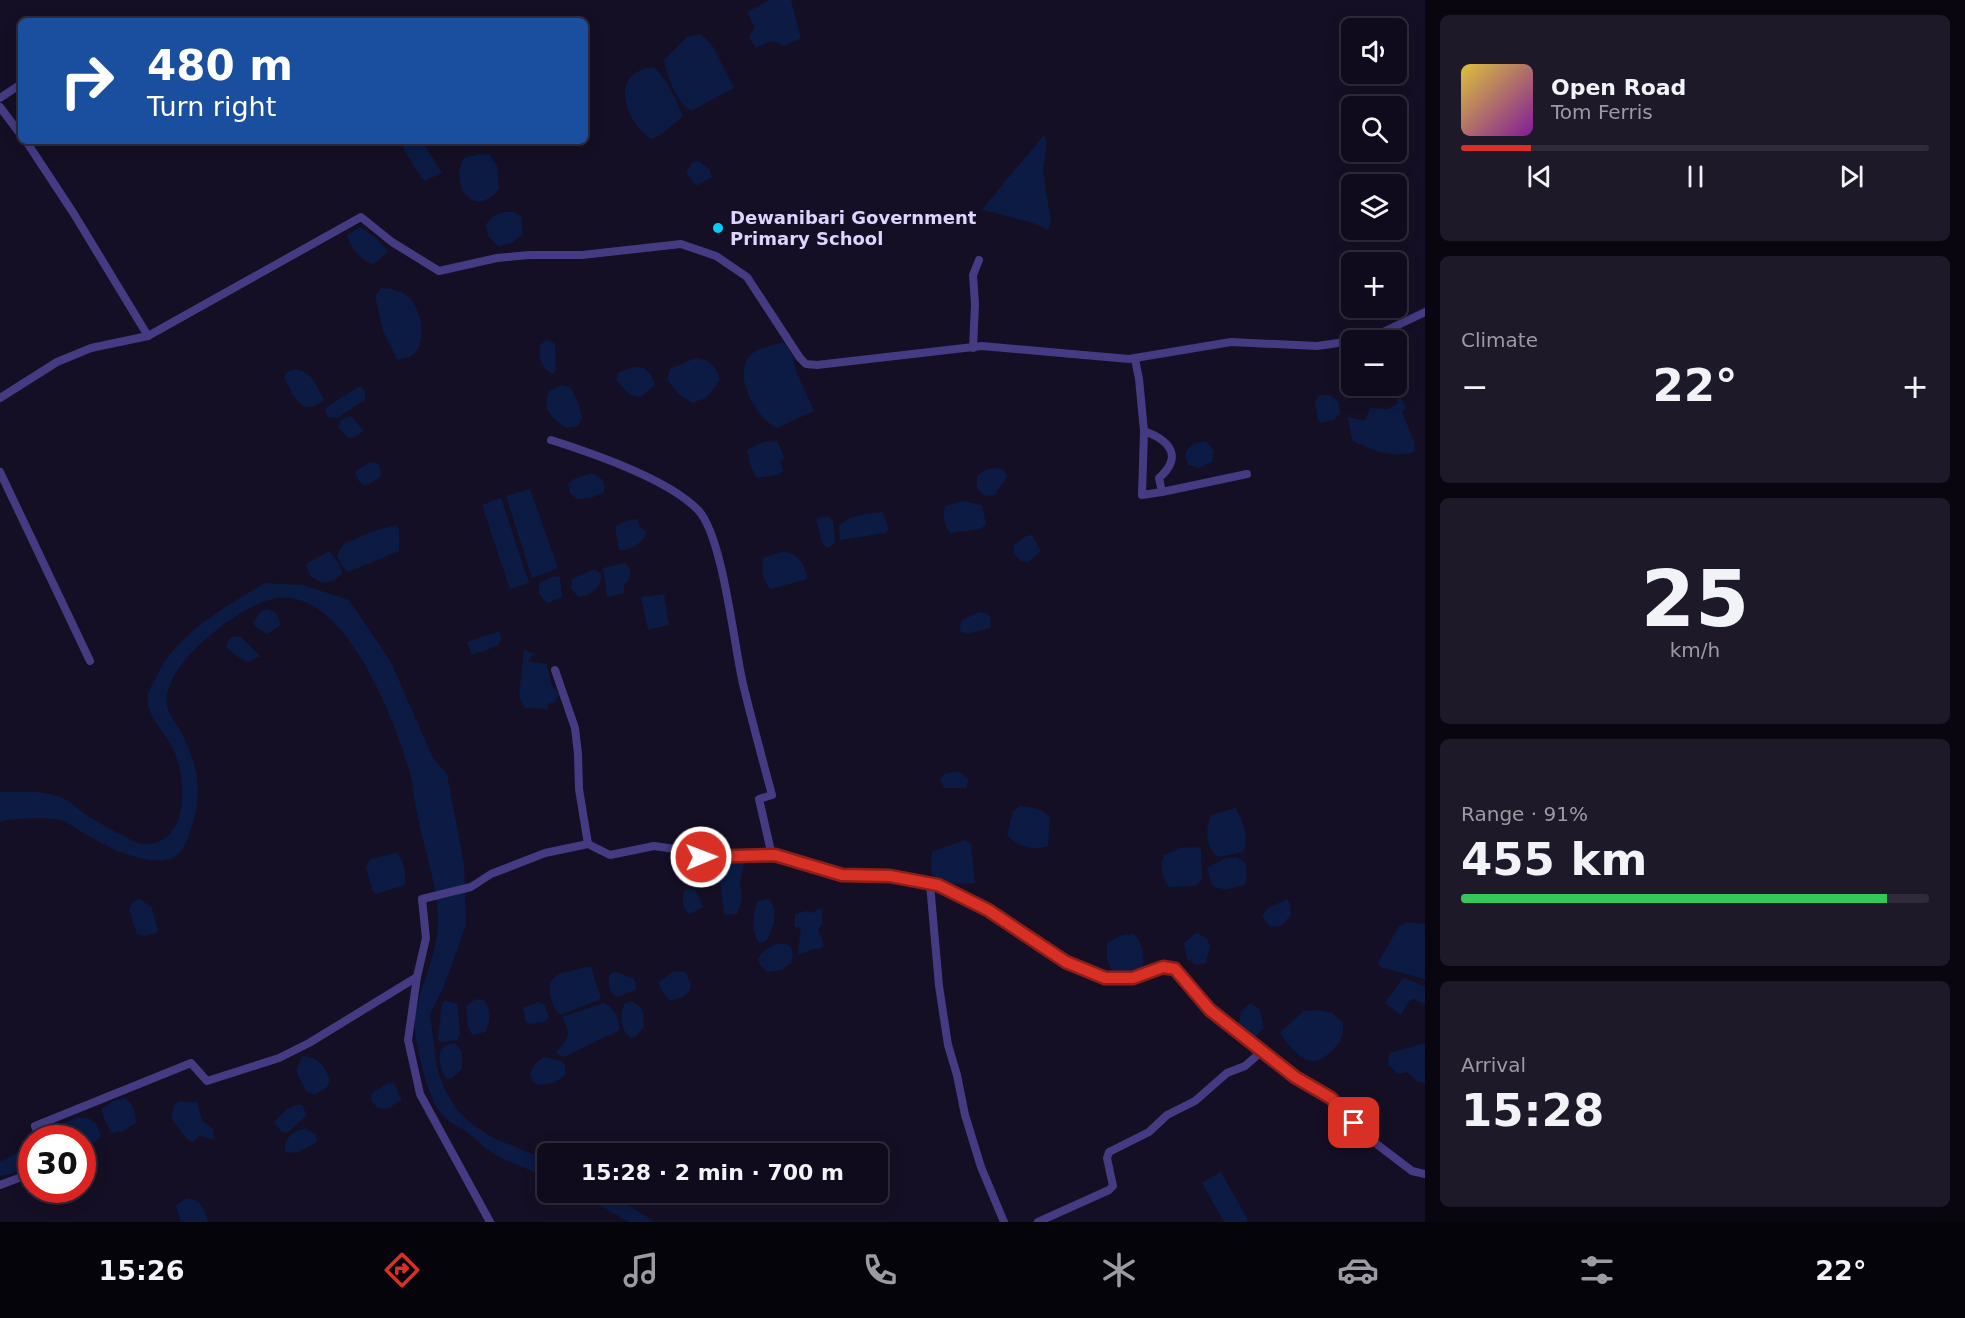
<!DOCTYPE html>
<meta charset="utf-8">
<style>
body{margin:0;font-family:"DejaVu Sans",sans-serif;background:#1e1929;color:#f1f3f6;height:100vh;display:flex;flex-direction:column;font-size:22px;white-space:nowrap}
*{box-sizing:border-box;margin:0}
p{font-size:20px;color:#9c9ba3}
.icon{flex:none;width:33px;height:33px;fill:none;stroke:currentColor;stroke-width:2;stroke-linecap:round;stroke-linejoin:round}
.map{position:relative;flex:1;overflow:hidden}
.drawer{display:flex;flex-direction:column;gap:15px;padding:15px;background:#09060f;width:540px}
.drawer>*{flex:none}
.top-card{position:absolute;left:18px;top:18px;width:570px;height:126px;border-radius:9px;box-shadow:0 3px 15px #0003,0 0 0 2px #302b3b;background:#1a4fa0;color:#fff;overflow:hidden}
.controls{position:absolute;left:1341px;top:18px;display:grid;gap:12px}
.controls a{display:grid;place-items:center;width:66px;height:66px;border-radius:9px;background:#100b1c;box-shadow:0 3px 15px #0003,0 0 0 2px #302b3b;font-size:30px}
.speed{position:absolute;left:18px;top:1125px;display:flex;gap:12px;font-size:30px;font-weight:700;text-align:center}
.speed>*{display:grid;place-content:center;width:78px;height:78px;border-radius:50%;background:#100b1c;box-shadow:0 3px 15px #0003,0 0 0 2px #302b3b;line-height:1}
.speed .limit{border:9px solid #d22;background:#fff;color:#111}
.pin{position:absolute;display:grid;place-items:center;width:51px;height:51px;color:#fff;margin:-26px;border-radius:12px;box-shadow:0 3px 9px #0006}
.me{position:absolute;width:66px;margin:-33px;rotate:89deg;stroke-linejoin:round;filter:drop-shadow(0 0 4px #0008)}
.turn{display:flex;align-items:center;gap:21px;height:126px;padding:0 30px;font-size:27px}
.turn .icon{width:78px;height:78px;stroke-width:2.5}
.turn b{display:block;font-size:42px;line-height:51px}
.big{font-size:45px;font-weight:800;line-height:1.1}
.drawer .tile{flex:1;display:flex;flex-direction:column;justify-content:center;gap:9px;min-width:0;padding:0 21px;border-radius:9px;background:#1e1929}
.drawer .dial{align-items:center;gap:0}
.dial b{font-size:78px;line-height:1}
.song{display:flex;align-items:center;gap:18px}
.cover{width:72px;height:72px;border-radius:9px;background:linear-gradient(135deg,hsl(50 70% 55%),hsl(290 70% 35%))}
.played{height:6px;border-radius:3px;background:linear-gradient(90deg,#d93025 15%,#302b3b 15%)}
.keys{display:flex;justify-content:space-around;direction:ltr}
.heat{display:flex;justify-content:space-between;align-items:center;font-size:33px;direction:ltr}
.charge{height:9px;border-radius:4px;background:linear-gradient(90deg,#34c759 91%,#302b3b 0)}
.trip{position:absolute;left:537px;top:1143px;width:351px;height:60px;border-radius:9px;background:#100b1c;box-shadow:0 3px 15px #0003,0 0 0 2px #302b3b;font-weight:800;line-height:60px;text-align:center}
.menu{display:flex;height:96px;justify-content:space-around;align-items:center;background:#06040b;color:#9c9ba3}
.menu .icon{width:42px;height:42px}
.menu .active{color:#d93025}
.menu b{font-size:27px;color:#f1f3f6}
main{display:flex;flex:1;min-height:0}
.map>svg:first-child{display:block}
.water{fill:#0b1b43}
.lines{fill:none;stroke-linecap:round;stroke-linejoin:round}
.street{stroke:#443b83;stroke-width:8}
.route-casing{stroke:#8d1f18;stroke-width:15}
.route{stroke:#d93025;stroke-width:10}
.poi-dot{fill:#05cdfa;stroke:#150f25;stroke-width:2}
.labels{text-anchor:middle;stroke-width:6;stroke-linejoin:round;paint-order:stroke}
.poi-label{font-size:18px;font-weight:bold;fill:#ddd5fe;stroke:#150f25;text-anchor:start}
</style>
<main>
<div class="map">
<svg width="1425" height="1222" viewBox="0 0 1425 1222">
<rect width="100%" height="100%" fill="#150f25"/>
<g class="water">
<path d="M770 0H791L801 38 784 46C773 38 767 43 756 48L749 38 754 27 747 12Z"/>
<path d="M701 34 712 45 734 88 691 111C676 103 667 75 664 60L687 37Z"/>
<path d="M654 67C668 81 675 97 683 116L662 134 651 139C624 121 608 72 654 67Z"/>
<path d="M1044 135 1047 142 1043 170 1051 223 1048 230 1033 223 983 210V208Z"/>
<path d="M407 141H422L442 173 425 181 421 178 404 150 403 145Z"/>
<path d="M480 154 490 155 497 166 499 189C473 221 449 184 464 158Z"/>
<path d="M699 161 710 170 712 177 696 186 686 173 693 162Z"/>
<path d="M505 212H513L521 216 523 234 513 242 499 247 488 236 486 224 493 216Z"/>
<path d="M360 227 376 238 388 251 374 264C363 263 349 246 347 235Z"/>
<path d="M381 288C390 288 402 291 408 297 426 313 430 362 397 359L383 331 375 296Z"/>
<path d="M546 340 555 343 556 367 554 374C540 369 539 358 540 345Z"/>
<path d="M784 342 793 357 796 371 814 411 777 428C756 419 729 371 753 353 760 347 775 345 784 342Z"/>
<path d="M695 358C709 358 716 366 720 380L706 398 692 403 677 393 667 379 670 369Z"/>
<path d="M633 367 644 368 651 375 655 385 640 397 630 395 616 380 618 373Z"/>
<path d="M294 369C311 370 317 386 324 400 301 419 296 397 284 378L286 373Z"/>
<path d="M562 385 571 388 580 407 582 419 578 426 566 428C552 418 541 408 549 391Z"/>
<path d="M358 387H361L365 393V400L337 418 328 417 325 410 328 406Z"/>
<path d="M1319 395H1330L1339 402 1340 413 1334 420 1321 423 1318 420 1315 402Z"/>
<path d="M1397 395H1399L1406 407 1402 412 1415 444 1414 452C1392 458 1372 451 1352 440L1348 417 1365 421 1370 408 1388 409 1397 404Z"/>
<path d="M351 416 364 431 352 438H348L338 427 341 420Z"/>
<path d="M777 441 785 458 780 462 784 471 777 475 757 478 750 465 747 450 763 442Z"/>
<path d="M1206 441 1214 451 1212 462 1199 468 1188 465 1185 455C1188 445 1196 442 1206 441Z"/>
<path d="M370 462 377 463 380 467 381 477 364 486 358 480 355 472Z"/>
<path d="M997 468 1004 470 1007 476 995 495 984 496 977 488V476L985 470Z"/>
<path d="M591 473C601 477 606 481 604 492L591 498 577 499 570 493 568 484 574 479Z"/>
<path d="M530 489 558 568 532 578 506 496Z"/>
<path d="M501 498 529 583 510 589 482 505Z"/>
<path d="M963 501 982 505 986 524 981 529 951 533C944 527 942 515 945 506Z"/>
<path d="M882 512 889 528 886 533 840 540 839 525C851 515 867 514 882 512Z"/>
<path d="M822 517H829L833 521 835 543 829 548 823 545 816 520Z"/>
<path d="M637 519 641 528 647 531C641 544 633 551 619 550L615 526 628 520Z"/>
<path d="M396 525 399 530V551L348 572 341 565 337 555 344 544 373 531Z"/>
<path d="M1032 535 1041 551 1028 562 1021 561 1014 554V545L1026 536Z"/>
<path d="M329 551 339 564 342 574 333 581 322 583 310 576 306 564Z"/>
<path d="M784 551C798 554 806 564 807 579L771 589C761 581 762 569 763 558Z"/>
<path d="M625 563 631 570 629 580 624 585V593L607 597 603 568Z"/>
<path d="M594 569 601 574C602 588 591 595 579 597L571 589 572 579Z"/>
<path d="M554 576 560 577 562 597 548 603C541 598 537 592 539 583Z"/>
<path d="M264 583 303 585 349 600 391 662 433 758 447 774 464 864 466 925 444 986 430 1015 437 1068 444 1088 457 1110 472 1124 491 1137 547 1160V1177C531 1170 512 1164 496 1155 484 1149 472 1134 462 1129 452 1124 442 1117 436 1106 426 1088 412 1036 415 1016 421 982 440 951 438 915 436 881 425 851 418 818 414 802 414 786 409 770 394 717 341 578 269 600 235 610 162 665 167 705 168 713 177 724 181 732 198 765 203 790 192 826 188 838 185 850 174 857 166 861 159 861 150 860 124 856 104 845 82 832 76 829 68 822 61 820 51 817 9 818 0 822V792C21 792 44 790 63 798 71 802 78 809 85 814 94 820 134 843 142 844 189 847 188 781 174 751 166 732 145 717 148 694 149 689 154 682 156 677 177 633 224 608 264 583Z"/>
<path d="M664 594 669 625 648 630 641 597Z"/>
<path d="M266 609C275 610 279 616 281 625L267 634 257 628 253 623 260 612Z"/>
<path d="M979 612 988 614 991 618 990 628 968 634 961 632 959 628 962 620Z"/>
<path d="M499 631 502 639 497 646 472 655 467 642Z"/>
<path d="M233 636 241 637 260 656 249 662 238 657 227 648V642Z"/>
<path d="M524 650 534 654 528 661 547 664 552 686 559 694 555 702 548 704V709L525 708 519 696Z"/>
<path d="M958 771 969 779 966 788H944L940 780 944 774Z"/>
<path d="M1020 806C1033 807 1042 808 1050 818L1048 846C1032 851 1018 847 1007 835L1013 811Z"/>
<path d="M1235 808C1243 819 1250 839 1243 852L1219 857C1205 849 1205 829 1211 815Z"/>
<path d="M965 840 971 844 975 883C958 884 943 887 931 873L932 852Z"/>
<path d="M1197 847 1201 850 1202 880 1195 886 1169 887C1162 879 1159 865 1164 855L1180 848Z"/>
<path d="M396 853C406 862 405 872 405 885L376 894 372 889 366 867 370 859Z"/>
<path d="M1237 857 1246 864 1247 874 1245 885C1233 888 1222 892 1212 885L1207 868 1226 858Z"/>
<path d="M739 860 744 862 740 883 742 899 737 914 724 915 719 871 722 864Z"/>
<path d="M690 888 696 891 703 907 690 914C681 909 682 900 684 891Z"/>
<path d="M140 899 152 908 158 930 157 933 145 936 137 934 129 909 133 901Z"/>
<path d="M768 899C780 907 773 931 766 941L760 943C750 933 753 914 757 902Z"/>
<path d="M1287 899 1290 903 1291 915 1281 926 1270 927 1262 916 1268 908Z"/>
<path d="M819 908 822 911 823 924 818 929 819 935H821L824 945 820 949C812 947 806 954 798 954L801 928 795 927V914L807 911 814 913Z"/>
<path d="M1407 922 1425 924V979L1380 967 1378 963 1399 926Z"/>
<path d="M1196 933 1207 938 1210 946 1206 963 1197 965 1187 959 1184 943Z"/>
<path d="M1134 934C1142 942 1145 955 1143 966L1123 975 1115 974C1107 965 1105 954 1108 942L1122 935Z"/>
<path d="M785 943 791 947 793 954 791 963 781 970 767 972 760 965 758 959C764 948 772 944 785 943Z"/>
<path d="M591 966 601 999 561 1015C551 1009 549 992 550 982L558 974Z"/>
<path d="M674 971 685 972 691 984 689 992 683 997 669 1001 660 988 659 982Z"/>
<path d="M616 972 633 978 636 984 635 990 617 997C607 992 608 983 610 974Z"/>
<path d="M1403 978 1425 986V1004L1414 999 1409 1001 1401 1015 1385 1003Z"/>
<path d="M476 999 484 1000C491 1008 491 1023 485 1032L472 1035 468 1027 466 1006Z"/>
<path d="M445 1001 456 1003 458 1006 460 1035 457 1040 441 1042 438 1039 442 1003Z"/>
<path d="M630 1001C644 1006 644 1013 644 1027L636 1036 631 1038C620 1030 620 1016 624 1004Z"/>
<path d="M538 1002 545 1005 549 1018 544 1022 529 1024 525 1020 523 1008Z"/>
<path d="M603 1003C617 1008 617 1016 620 1030L564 1057 556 1053C567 1038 573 1037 562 1017Z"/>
<path d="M1251 1003 1260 1010 1264 1027 1255 1038 1250 1039 1238 1028 1241 1011Z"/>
<path d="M1318 1010 1332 1013 1343 1023C1343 1030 1343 1037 1339 1042 1335 1049 1320 1063 1312 1061 1299 1059 1286 1043 1280 1033L1304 1011Z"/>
<path d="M455 1043 462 1051V1069L451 1079H447C441 1072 435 1053 445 1046 448 1044 452 1044 455 1043Z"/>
<path d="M1425 1043V1083L1417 1081 1407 1072 1398 1074 1388 1065 1389 1053Z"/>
<path d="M302 1056C318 1057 325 1066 330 1080L327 1087 315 1095 306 1091 296 1071Z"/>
<path d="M544 1057 561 1061 565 1065V1075L554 1083 538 1085 532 1081 530 1073 535 1064Z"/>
<path d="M390 1082 395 1085 402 1100 387 1109 377 1108 371 1099 373 1092Z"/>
<path d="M125 1098C134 1105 136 1113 136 1123L123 1131 112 1133 104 1119 102 1109 113 1101Z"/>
<path d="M178 1102H197L202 1120 213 1129 214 1140 199 1136 193 1142 187 1139 171 1118 174 1106Z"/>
<path d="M296 1105H302L307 1115 288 1132H282L274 1122 286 1110Z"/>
<path d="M76 1118H88L96 1124 101 1136 83 1153 82 1138H57L56 1133 64 1123Z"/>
<path d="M305 1128 316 1134 317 1142 298 1152 286 1153C281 1140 293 1131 305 1128Z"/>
<path d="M21 1151 31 1153 29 1165 10 1174 0 1176V1162Z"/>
<path d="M1221 1172 1248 1220 1246 1222H1224L1202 1183Z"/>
<path d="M577 1193H609L655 1222H629Z"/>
<path d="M186 1198C200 1199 205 1209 208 1222H181L176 1206Z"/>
</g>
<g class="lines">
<g class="street">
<path d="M0 98 21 84"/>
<path d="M0 107 21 135"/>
<path d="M26 141 74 214 148 336 361 217 392 242 439 271 497 258 529 255H582L681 244 716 256 747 277 800 358 806 364 817 365 982 346 1129 359 1231 342 1317 346 1352 341"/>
<path d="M1352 340 1383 332 1425 312"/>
<path d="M973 348 975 304 973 275 979 260"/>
<path d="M1135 359 1139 379 1144 431C1169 440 1184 456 1159 478L1162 492 1247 474"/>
<path d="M0 398 57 362 91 348 148 336"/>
<path d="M1144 431 1142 495 1162 492"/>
<path d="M551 440C592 453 668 479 698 510 723 536 734 646 743 684 752 721 762 758 772 795L759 799 772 856"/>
<path d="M0 472 90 661"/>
<path d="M555 670 575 728 578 754 579 789 588 844"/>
<path d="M930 884 939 986 948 1045 957 1075 965 1115 981 1167 1004 1222"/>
<path d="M417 977 408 1040 420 1094 490 1222"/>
<path d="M40 1138 35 1126 191 1063 207 1081 279 1058 309 1043 417 977 426 938 422 899 471 887 491 874 545 853 588 844 610 855 654 846 675 849 686 856 701 857 775 855 842 875 890 876 938 886 988 910 1066 962 1105 978 1133 977 1163 967 1175 969 1210 1010 1251 1044 1295 1077 1331 1098 1366 1136 1412 1171 1425 1174"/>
<path d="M0 1185 32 1173"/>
<path d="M1038 1222 1109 1190 1113 1186 1107 1158 1109 1152 1149 1132 1167 1115 1195 1101 1227 1073 1245 1066 1261 1052"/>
</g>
</g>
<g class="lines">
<g class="route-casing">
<path id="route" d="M701 857 775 855 842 875 890 876 938 885 988 910 1066 962 1105 978H1133L1163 967 1175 969 1210 1010 1295 1077 1331 1098 1354 1123"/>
</g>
<use href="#route" class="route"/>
</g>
<circle class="poi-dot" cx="718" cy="228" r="6"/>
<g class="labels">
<g class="poi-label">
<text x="730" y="224">Dewanibari Government<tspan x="730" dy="21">Primary School</tspan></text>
</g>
</g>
</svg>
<div class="controls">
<a><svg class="icon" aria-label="sound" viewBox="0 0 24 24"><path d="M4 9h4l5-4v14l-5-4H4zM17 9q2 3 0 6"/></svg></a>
<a><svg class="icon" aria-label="search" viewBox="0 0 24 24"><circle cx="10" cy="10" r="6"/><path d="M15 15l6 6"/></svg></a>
<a><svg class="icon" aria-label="layers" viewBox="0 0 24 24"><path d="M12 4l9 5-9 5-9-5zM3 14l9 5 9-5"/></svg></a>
<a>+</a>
<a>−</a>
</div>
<div class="speed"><div class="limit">30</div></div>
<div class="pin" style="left:1354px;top:1123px;background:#d93025"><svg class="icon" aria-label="arrive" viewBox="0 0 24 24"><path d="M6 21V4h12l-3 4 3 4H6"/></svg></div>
<svg class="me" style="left:701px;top:857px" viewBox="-20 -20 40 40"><circle r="17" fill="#d93025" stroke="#fff" stroke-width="3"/><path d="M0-11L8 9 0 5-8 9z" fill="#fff"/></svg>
<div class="trip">15:28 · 2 min · 700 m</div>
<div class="top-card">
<div class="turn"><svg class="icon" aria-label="right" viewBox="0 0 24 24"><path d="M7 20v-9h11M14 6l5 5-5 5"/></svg><div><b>480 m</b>Turn right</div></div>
</div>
</div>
<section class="drawer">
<div class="tile">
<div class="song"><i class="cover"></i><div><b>Open Road</b><p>Tom Ferris</p></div></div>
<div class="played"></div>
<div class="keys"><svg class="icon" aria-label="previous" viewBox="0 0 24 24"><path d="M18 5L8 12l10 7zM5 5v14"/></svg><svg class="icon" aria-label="pause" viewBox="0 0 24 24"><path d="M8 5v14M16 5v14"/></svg><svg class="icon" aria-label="next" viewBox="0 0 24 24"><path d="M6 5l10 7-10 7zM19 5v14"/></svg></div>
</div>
<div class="tile"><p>Climate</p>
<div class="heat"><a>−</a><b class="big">22°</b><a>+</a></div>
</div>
<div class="tile dial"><b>25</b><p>km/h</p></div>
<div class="tile"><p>Range · 91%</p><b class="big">455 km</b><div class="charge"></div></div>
<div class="tile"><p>Arrival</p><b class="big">15:28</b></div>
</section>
</main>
<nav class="menu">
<b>15:26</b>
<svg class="icon active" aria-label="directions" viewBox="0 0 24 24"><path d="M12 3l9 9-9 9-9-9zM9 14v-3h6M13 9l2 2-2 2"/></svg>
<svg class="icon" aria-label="music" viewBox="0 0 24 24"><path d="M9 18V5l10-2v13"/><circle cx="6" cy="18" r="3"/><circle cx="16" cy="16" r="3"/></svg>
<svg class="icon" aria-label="phone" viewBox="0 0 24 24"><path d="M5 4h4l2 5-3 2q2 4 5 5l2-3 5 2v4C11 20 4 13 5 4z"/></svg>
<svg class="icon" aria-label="climate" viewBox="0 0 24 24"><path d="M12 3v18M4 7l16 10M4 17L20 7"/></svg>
<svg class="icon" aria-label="car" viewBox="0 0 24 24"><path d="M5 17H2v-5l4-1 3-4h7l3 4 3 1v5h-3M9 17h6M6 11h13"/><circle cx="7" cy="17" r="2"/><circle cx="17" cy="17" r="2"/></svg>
<svg class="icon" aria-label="filters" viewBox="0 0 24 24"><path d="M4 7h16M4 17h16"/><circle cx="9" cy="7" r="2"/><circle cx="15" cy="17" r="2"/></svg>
<b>22°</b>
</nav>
